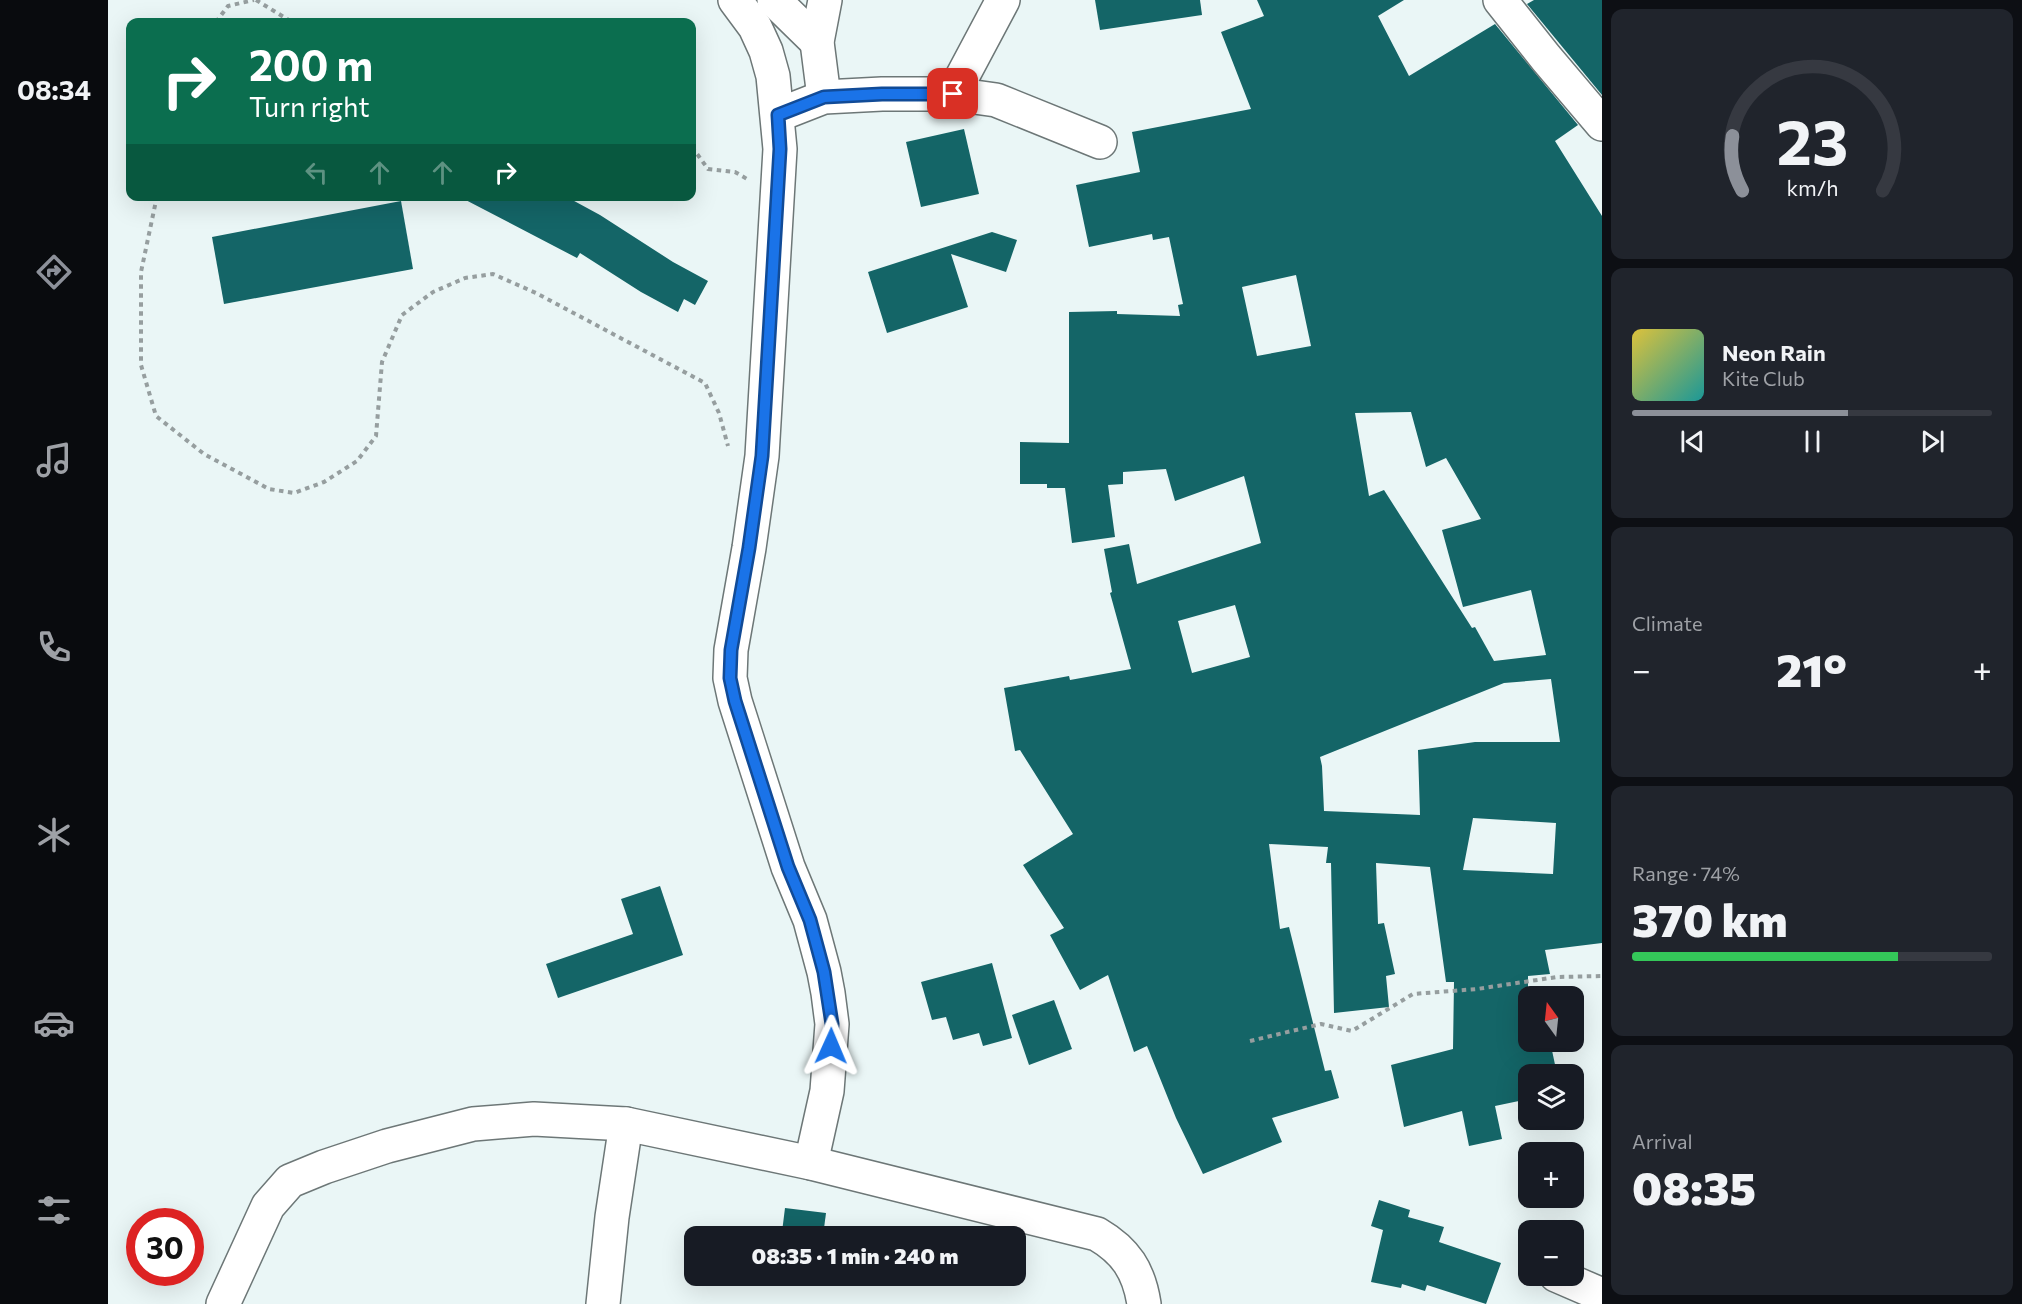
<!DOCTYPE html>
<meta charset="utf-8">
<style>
body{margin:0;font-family:Commissioner,sans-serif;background:#20242c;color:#f1f3f6;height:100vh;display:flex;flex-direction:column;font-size:22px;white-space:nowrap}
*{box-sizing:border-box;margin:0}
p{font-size:20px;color:#9ea1a6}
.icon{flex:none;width:33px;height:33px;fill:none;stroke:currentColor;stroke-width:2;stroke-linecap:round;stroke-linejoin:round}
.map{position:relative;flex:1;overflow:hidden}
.drawer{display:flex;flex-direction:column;gap:9px;padding:9px;background:#0d0f14;width:420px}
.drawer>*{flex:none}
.hud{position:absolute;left:18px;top:18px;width:570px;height:183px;border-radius:12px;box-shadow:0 6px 24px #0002;background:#0b6e4f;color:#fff;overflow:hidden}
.needle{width:39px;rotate:345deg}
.buttons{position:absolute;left:1410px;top:986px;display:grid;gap:12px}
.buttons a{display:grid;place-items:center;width:66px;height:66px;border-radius:12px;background:#171b24;box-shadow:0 6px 24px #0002;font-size:30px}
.speed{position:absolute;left:18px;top:1208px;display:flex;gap:12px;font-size:30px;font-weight:700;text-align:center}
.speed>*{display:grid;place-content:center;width:78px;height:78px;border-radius:50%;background:#171b24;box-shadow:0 6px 24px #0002;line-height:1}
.speed .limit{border:9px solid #d22;background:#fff;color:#111}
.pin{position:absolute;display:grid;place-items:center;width:51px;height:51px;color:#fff;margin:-26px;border-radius:12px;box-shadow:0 3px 9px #0006}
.me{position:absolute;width:66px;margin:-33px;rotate:1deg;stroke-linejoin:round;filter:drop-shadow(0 0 4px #0008)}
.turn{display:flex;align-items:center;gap:21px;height:126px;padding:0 24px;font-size:27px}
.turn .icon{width:78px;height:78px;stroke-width:2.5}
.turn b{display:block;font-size:42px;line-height:51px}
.lanes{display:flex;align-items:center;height:57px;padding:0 24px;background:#0003;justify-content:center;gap:30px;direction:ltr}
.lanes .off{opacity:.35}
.big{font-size:45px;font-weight:800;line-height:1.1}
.drawer .card{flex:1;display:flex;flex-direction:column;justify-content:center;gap:9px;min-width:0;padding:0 21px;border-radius:12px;background:#20242c}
.drawer .dial{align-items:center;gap:0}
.dial svg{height:156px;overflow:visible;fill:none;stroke:#363941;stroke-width:7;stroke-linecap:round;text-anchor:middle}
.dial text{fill:#f1f3f6;stroke:none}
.song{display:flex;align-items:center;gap:18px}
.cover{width:72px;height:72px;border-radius:9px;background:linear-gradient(135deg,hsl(50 70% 55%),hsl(180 70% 35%))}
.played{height:6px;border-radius:3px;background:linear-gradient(90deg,#8c9099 60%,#363941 60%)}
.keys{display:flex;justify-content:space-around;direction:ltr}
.heat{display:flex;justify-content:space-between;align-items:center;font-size:33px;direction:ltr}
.charge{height:9px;border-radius:4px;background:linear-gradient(90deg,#34c759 74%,#363941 0)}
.trip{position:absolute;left:576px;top:1226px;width:342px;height:60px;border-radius:12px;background:#171b24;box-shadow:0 6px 24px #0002;font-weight:800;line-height:60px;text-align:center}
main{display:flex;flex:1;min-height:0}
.tabs{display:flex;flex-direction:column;width:108px;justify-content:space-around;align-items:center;background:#090b0e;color:#9ea1a6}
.tabs .icon{width:42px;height:42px}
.tabs .on{color:#8c9099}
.tabs b{font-size:27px;color:#f1f3f6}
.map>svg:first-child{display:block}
.building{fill:#146567;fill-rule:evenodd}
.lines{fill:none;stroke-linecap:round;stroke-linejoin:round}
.minor-casing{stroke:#6d7777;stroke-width:36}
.path{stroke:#969e9f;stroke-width:4;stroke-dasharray:4.5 4.5;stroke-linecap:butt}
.minor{stroke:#fff;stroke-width:33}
.route-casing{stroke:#114b97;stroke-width:15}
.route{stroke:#1a73e8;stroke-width:10}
</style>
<main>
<nav class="tabs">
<b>08:34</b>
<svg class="icon on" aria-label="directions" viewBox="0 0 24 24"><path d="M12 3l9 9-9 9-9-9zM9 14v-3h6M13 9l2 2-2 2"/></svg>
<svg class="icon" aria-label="music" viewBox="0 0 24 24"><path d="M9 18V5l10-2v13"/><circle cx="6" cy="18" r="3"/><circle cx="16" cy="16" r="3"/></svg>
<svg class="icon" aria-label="phone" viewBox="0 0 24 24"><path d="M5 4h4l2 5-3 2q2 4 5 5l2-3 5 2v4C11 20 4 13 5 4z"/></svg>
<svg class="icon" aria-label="climate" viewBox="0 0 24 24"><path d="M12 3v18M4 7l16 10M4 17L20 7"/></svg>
<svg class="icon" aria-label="car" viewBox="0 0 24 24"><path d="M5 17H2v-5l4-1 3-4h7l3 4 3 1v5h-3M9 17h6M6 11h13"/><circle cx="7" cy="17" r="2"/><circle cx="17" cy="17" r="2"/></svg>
<svg class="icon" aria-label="filters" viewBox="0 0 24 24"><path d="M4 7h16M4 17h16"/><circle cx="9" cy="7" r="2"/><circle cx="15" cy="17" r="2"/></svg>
</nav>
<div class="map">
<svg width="1494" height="1304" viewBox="0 0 1494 1304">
<rect width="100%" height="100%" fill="#eaf6f6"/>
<g class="building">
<path d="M987 0H1092L1094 15 992 30Z"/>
<path d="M1149 0H1296L1270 16 1301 76 1387 24 1470 125 1447 141 1494 216V943L1437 950 1442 974 1420 976V1041H1442L1449 1074H1420V1099L1387 1106 1394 1139 1361 1146 1354 1111 1296 1127 1283 1065 1345 1049 1346 982H1338L1322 867 1268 863 1270 924 1276 923 1287 974 1278 976 1281 1007 1226 1013 1223 863H1218L1220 847 1161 844 1172 929 1181 927 1217 1071 1223 1070 1231 1098 1164 1118 1174 1142 1095 1174 1068 1118 1039 1046 1026 1052 1000 975 972 990 942 935 956 928 915 865 965 834 912 750 907 751 896 688 961 676 962 680 1023 669 1002 593 1004 592 996 549 1021 544 1029 584 1153 543 1136 476 1067 501 1058 469 1015 472V484L1000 485 1007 537 964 543 957 488H939V484H912V442L961 443V312L1009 311V314L1072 316 1070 305 1075 304 1061 237 1045 240 1044 234 981 247 968 185 1032 172 1024 132 1143 109 1113 32 1156 16ZM1188 275 1203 346 1149 356 1134 287ZM1303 412 1318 467 1338 458 1373 519 1334 530 1355 607 1423 590 1438 655 1386 661 1367 627 1364 628 1276 490 1261 496 1247 413ZM1127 605 1142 657 1084 673 1070 621ZM1443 679 1452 742H1367L1310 750 1312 815 1216 811 1214 766 1212 757 1396 683ZM1365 818 1448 823 1445 874 1355 870Z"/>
<path d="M1426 0H1494V95L1419 4Z"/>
<path d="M856 129 871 194 813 207 798 142Z"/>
<path d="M350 196H457L492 215 565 262 600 281 587 305 576 299 570 312 533 292 472 253 469 258Z"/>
<path d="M293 201 305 269 116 304 104 237Z"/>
<path d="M884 232 909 240 898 272 843 254 860 307 779 333 760 272Z"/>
<path d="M552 886 575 955 450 998 438 964 525 934 513 899Z"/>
<path d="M884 963 904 1038 875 1046 871 1033 845 1040 838 1017 824 1020 813 982Z"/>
<path d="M946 1000 964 1049 921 1065 904 1015Z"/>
<path d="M1271 1200 1302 1210 1300 1217 1336 1227 1331 1242 1393 1263 1378 1304 1319 1285 1317 1291 1294 1284 1293 1288 1263 1282 1275 1230 1263 1226Z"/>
<path d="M677 1208 718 1213 715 1236 674 1232Z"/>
</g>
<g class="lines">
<g class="minor-casing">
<g id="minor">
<path d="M627 0 647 27 658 51 665 76 672 149 654 456 641 548 623 650 622 678 627 701 680 867 702 920 716 972 720 993 724 1024 719 1091 703 1163"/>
<path d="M666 0 709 42"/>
<path d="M1392 0 1438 58 1494 124"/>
<path d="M845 94 895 0"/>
<path d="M716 97 709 42 717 0"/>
<path d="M670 115 716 97 774 94H845L888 100 992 142"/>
<path d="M1448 1275 1494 1295"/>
<path d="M115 1304 160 1206 182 1181 216 1167 279 1146 365 1124 426 1119 518 1124 703 1163 989 1234C1018 1251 1031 1271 1036 1304"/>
<path d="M495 1304 504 1217 518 1124"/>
</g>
</g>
<g class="path">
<path d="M148 0 184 22"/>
<path d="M108 22 120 6 146 0"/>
<path d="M584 147 600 169 627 172 639 179"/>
<path d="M49 196 33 272V365L48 416 96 454 161 489 186 493 216 482 249 461 268 436 274 362 294 315 325 292 357 278 385 274 428 293 597 383 611 413 620 446"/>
<path d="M1142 1041 1213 1024 1244 1031 1305 994 1369 989 1449 977 1494 976"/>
</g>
<use href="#minor" class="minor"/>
</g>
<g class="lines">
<g class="route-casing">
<path id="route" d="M723 1046 724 1024 716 972 702 920 680 867 627 701 622 678 623 650 641 548 654 456 672 149 670 115 716 97 774 94H845"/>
</g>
<use href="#route" class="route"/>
</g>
</svg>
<div class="buttons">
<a><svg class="needle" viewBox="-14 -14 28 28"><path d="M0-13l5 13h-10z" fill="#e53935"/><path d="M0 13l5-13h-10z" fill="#9ea1a6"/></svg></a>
<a><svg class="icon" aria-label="layers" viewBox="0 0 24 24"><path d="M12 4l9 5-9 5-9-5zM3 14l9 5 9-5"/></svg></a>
<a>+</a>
<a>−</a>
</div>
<div class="speed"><div class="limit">30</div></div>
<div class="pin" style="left:845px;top:94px;background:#d93025"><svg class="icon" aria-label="arrive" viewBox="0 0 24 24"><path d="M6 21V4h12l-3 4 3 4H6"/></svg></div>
<svg class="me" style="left:723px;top:1046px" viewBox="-20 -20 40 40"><path d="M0-17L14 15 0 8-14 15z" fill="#1a73e8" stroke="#fff" stroke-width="4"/></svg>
<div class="trip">08:35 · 1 min · 240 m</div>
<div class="hud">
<div class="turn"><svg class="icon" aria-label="right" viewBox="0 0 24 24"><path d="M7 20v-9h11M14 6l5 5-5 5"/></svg><div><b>200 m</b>Turn right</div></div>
<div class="lanes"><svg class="icon off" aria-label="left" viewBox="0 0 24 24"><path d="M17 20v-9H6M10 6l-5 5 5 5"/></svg><svg class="icon off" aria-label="ahead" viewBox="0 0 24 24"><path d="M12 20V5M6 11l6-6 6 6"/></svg><svg class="icon off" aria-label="ahead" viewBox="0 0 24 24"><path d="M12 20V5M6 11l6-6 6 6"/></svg><svg class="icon" aria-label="right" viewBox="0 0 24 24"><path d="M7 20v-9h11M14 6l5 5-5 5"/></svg></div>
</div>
</div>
<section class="drawer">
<div class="card dial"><svg viewBox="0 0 100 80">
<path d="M14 69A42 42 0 1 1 86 69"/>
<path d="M14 69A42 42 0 0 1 9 41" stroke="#8c9099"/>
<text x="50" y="56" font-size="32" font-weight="700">23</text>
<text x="50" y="72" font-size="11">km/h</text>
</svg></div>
<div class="card">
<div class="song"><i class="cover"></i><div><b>Neon Rain</b><p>Kite Club</p></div></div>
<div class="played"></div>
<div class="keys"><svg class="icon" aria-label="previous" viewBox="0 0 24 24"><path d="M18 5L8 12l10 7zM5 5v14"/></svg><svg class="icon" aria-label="pause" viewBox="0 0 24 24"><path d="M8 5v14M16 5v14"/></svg><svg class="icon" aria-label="next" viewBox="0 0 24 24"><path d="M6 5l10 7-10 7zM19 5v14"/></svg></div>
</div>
<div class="card"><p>Climate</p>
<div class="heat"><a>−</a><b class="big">21°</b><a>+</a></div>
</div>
<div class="card"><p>Range · 74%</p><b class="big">370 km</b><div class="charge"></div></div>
<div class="card"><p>Arrival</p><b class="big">08:35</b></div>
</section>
</main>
